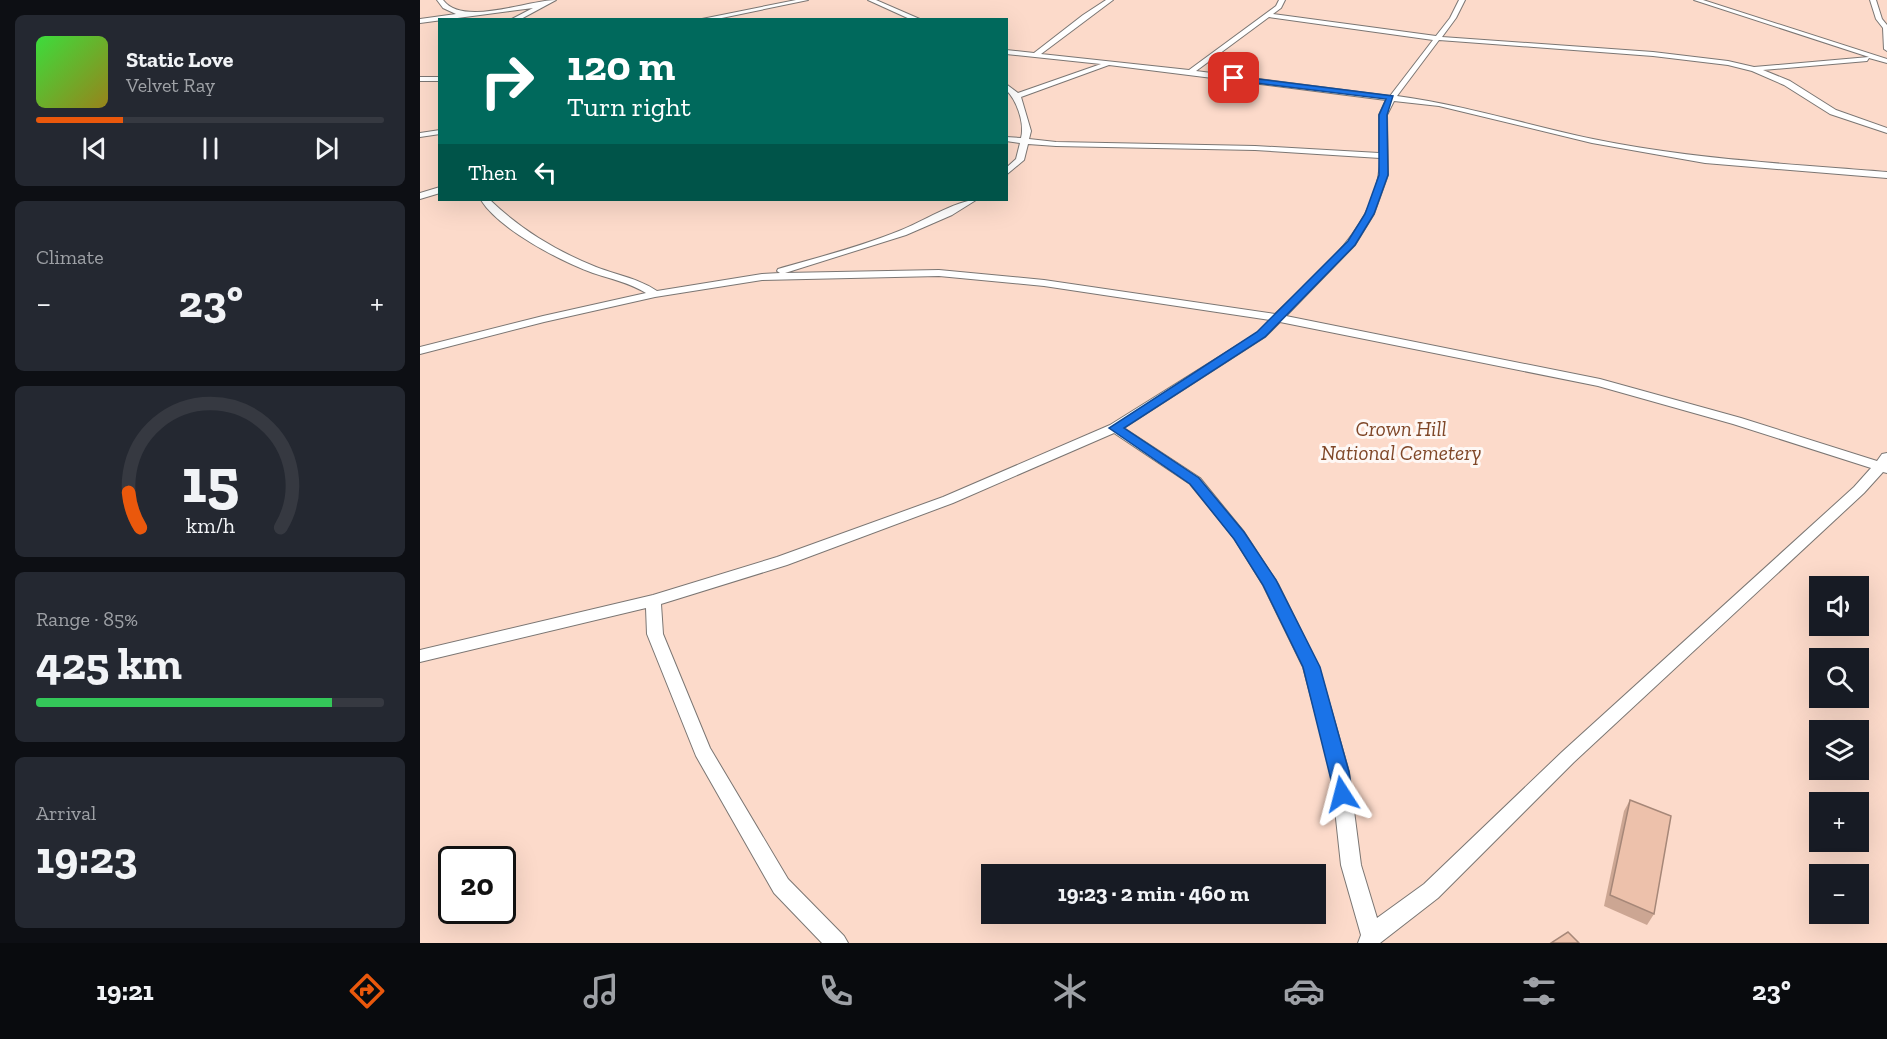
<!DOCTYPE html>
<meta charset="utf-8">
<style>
body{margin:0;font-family:"Zilla Slab",serif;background:#242831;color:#f1f3f6;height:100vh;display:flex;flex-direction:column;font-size:22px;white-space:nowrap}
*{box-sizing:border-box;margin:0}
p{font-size:20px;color:#9ea1a6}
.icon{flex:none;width:33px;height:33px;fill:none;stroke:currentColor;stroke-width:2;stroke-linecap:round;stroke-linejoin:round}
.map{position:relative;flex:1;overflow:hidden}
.side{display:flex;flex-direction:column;gap:15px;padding:15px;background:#0d0f14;width:420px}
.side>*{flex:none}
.hud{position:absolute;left:18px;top:18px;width:570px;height:183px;border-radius:0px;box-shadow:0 6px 24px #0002;background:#00695c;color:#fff;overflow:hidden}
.fabs{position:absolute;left:1389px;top:576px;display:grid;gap:12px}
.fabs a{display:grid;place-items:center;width:60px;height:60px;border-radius:0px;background:#171b24;box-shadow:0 6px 24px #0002;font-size:30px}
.speed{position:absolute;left:18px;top:846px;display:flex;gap:12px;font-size:30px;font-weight:700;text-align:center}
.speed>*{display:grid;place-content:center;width:78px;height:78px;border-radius:50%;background:#171b24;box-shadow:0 6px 24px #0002;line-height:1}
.speed .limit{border:3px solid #111;border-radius:9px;background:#fff;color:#111}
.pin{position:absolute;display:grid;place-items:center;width:51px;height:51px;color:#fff;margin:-26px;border-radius:12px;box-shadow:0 3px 9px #0006}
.me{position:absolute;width:66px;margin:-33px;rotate:351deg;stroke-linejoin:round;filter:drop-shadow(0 0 4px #0008)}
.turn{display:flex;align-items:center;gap:21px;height:126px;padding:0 30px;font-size:27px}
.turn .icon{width:78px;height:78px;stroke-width:2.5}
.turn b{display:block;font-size:42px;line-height:51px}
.then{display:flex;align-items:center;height:57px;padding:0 30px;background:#0003;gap:12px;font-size:22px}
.big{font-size:45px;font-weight:800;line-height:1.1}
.side .tile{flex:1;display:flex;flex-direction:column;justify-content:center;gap:9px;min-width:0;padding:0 21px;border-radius:9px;background:#242831}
.side .dial{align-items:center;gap:0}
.dial svg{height:156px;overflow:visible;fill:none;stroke:#363941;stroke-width:7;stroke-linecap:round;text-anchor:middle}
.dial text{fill:#f1f3f6;stroke:none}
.song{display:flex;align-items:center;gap:18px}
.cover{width:72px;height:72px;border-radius:9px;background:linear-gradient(135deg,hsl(120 70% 55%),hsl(50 70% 35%))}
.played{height:6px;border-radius:3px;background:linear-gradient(90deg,#ea580c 25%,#363941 25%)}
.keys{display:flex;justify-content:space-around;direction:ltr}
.heat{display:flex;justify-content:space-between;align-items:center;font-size:33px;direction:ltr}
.charge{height:9px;border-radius:4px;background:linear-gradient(90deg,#34c759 85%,#363941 0)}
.trip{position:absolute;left:561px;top:864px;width:345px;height:60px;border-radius:0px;background:#171b24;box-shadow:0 6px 24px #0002;font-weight:800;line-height:60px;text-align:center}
.menu{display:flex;height:96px;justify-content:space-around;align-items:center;background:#090b0e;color:#9ea1a6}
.menu .icon{width:42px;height:42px}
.menu .selected{color:#ea580c}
.menu b{font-size:27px;color:#f1f3f6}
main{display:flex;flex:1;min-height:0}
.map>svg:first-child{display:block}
.green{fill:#fcdaca;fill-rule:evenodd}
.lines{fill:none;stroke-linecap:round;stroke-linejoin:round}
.service-casing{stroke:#7b7673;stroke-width:2}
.service{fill:#fff;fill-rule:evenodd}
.wall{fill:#cca693}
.building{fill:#edc1ab;stroke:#a68778;stroke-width:1.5}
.route{fill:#1a73e8;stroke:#114b97;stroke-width:1.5}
.labels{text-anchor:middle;stroke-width:6;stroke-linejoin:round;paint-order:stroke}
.park-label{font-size:21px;font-style:italic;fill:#7f4728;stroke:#fef8f5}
</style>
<main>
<section class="side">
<div class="tile">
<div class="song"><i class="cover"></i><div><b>Static Love</b><p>Velvet Ray</p></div></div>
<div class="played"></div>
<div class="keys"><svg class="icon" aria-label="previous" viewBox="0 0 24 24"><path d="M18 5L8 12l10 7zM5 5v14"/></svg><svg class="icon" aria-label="pause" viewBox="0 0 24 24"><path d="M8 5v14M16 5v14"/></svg><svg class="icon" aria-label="next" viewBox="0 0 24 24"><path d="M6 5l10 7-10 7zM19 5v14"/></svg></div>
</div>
<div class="tile"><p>Climate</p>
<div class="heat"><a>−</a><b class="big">23°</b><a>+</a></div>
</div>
<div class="tile dial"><svg viewBox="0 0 100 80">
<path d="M14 69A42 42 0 1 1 86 69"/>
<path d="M14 69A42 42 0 0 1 8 51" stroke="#ea580c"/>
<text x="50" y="56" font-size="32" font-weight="700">15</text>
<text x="50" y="72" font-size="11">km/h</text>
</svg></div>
<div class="tile"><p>Range · 85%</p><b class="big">425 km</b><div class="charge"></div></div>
<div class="tile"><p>Arrival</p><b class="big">19:23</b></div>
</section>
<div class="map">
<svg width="1467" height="943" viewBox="0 0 1467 943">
<rect width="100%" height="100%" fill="#fef8f5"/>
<path class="green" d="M0 0H1467V943H0ZM20 20H586V200H20ZM1400 586H1438V626H1400ZM1400 658H1438V698H1400ZM1400 730H1438V770H1400ZM1400 802H1438V842H1400ZM32 860H82V910H32ZM572 874H896V914H572ZM1400 874H1438V914H1400Z"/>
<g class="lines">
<g class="service-casing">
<g id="service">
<path d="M17 0H23C43 27 108 0 136 0L99 20H90L113 8 0 23V19L36 14 23 8Z"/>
<path d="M376 0H388L292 20H277Z"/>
<path d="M448 0H456L502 20H492Z"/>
<path d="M686 0H693L621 54 769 70 856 6 859 0H865L861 8 853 14 1016 36 1030 18 1039 0H1045L1036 18 1022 37 1233 52 1308 61 1334 67 1449 57 1274 0H1283L1467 59V63L1449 58 1447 61 1343 70 1370 81 1416 110 1467 128V133L1410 114 1364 85 1332 71 1308 65 1233 56 1019 40 977 96C1044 105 1107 125 1173 139 1270 159 1368 164 1467 172V178L1285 163 1172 143 1019 106 974 101 967 115 968 175 954 214 935 245 866 316 1180 379 1321 418 1457 461 1462 454 1467 453V473L1463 472 1444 493 1154 762 1018 898 960 943H938L941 935 921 865 911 772 883 667 843 585 814 538 770 484 694 433 533 503 367 565 241 604 243 634 290 748 368 879 424 936 428 943H402L354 893 276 756 227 634 226 608 0 662V650L233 595 357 557 523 497 690 425 837 333 850 320 624 286 519 276 342 280 235 297 124 322 0 354V347L123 316 226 293C210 283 191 279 173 273 140 261 79 229 61 200H70C100 229 136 251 176 267 196 275 218 278 237 291L342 274 360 273 357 271 358 269C399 257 440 247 479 231 500 223 537 200 556 200L532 215 486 235 365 273 519 270 624 280 855 314C898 272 960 225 960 158L835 150 636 146 608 144 604 160 586 175V168L596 159 600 143 586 141V137L601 138C605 124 597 100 586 90V84L598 93 681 64 586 54V50L614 53 663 15ZM849 17 1013 40 970 96 776 71ZM689 65 966 100 959 115V153L835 146 636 142 609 139 611 131 601 97ZM860 322 1178 386 1313 424 1451 468 1434 487 1142 752 1004 884 957 918 941 865 929 772 899 667 858 584 824 532 780 478 704 428 845 337Z"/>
<path d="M1450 0H1456L1462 19 1467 25V51L1464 49 1463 28 1456 19Z"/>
<rect x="0" y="77" width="20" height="4"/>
<path d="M20 130V134L0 137V133Z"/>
<path d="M20 187V193L0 199V193Z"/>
</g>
</g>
<use href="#service" class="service"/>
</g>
<path class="wall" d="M1210 800 1234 914 1227 925 1184 906 1204 811Z"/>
<g class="building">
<path d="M1210 800 1251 816 1234 914 1190 895Z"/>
<path d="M1148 932 1159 943H1131Z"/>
</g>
<path class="route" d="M814 76 973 96 967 115 968 175 954 214 935 245 845 337 704 428 779 478 824 532 856 580 900 667 929 772 932 794 929 800 922 803 916 800 883 667 843 585 814 539 770 484 689 428 837 332 928 241 945 214 959 175V115L966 99 811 80Z"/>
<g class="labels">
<g class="park-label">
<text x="981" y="436">Crown Hill<tspan x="981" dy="24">National Cemetery</tspan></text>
</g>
</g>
</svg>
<div class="fabs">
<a><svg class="icon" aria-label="sound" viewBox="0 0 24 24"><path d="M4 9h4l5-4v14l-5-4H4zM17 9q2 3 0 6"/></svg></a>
<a><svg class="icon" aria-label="search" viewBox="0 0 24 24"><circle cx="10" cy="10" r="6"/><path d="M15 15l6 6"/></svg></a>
<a><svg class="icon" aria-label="layers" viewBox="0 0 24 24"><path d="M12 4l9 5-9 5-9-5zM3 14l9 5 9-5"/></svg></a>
<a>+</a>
<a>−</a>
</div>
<div class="speed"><div class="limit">20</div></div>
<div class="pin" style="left:814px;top:78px;background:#d93025"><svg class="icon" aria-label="arrive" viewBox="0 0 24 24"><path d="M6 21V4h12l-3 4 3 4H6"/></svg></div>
<svg class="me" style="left:922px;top:794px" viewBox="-20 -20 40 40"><path d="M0-17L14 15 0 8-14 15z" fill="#1a73e8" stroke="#fff" stroke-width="4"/></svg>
<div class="trip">19:23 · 2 min · 460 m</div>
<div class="hud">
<div class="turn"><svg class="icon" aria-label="right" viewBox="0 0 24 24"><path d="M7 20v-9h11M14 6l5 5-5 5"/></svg><div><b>120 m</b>Turn right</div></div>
<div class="then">Then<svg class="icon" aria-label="left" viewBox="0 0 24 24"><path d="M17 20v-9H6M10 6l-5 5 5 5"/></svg></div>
</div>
</div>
</main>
<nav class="menu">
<b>19:21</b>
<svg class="icon selected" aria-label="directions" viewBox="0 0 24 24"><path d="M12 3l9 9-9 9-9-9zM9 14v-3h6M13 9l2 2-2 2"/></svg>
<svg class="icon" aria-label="music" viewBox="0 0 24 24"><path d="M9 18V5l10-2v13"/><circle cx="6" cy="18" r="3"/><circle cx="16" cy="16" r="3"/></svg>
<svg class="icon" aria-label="phone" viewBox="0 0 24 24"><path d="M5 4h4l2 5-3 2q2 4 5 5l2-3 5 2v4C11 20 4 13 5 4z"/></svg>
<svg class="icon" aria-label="climate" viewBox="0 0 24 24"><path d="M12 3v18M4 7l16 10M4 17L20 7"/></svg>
<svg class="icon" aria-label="car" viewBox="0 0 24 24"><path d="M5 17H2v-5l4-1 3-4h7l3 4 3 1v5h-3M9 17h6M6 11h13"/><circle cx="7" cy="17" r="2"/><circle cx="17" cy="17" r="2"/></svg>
<svg class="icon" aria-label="filters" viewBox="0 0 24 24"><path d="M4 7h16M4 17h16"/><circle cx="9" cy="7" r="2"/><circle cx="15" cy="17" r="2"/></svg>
<b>23°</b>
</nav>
